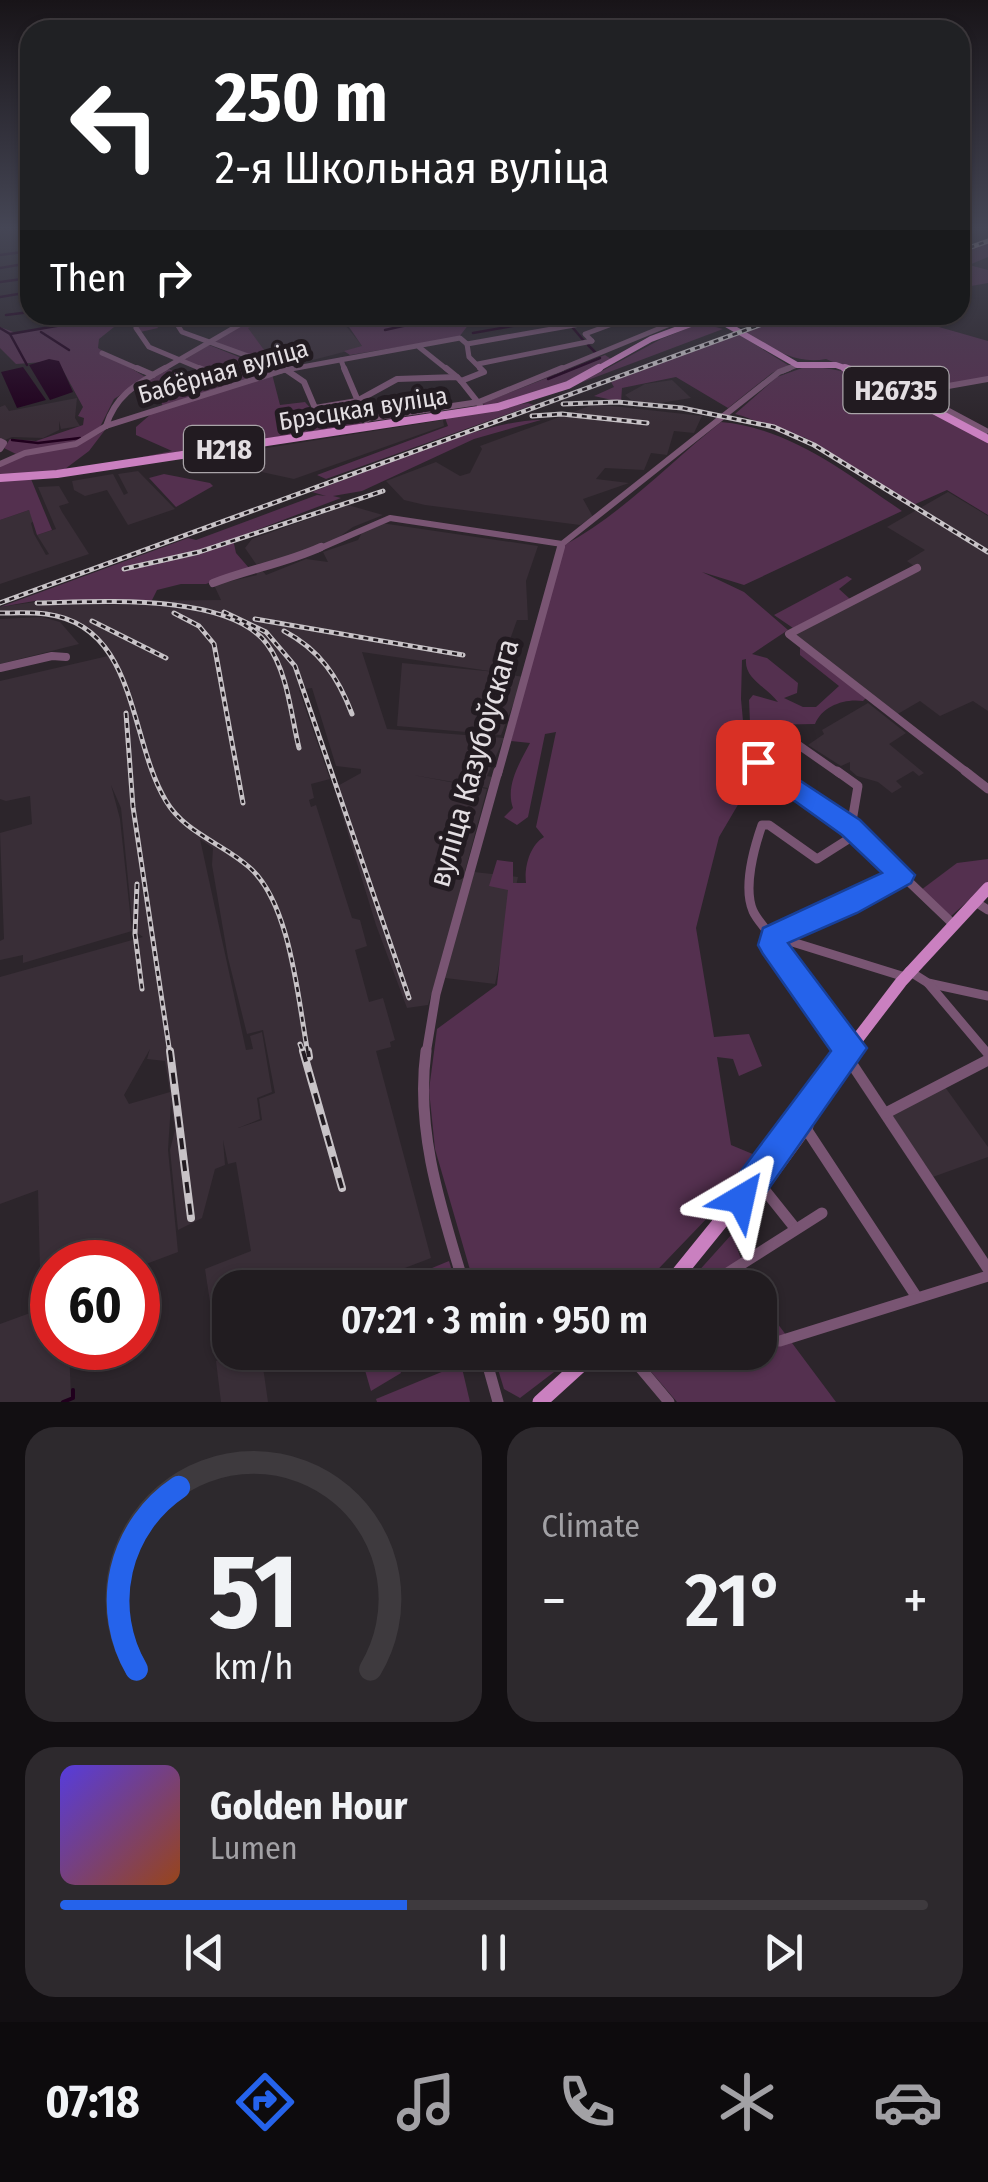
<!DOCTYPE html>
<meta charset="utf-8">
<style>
body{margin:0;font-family:"Fira Sans Condensed",sans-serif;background:#2d292d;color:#f1f3f6;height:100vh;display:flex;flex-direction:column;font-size:38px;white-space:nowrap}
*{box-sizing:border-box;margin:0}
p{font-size:32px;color:#a2a1a5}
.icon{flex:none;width:55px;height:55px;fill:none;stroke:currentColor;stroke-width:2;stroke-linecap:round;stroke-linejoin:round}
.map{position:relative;height:1402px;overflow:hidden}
.side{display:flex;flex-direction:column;gap:25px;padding:25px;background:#120f12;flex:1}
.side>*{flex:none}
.hud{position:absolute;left:20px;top:20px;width:950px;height:305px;border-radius:30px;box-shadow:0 2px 8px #0004,0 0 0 2px #3e3a3e;background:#202124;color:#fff;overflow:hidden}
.speed{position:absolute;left:30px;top:1240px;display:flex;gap:20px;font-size:50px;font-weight:700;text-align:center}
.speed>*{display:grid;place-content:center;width:130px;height:130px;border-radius:50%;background:#211c20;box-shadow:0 2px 8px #0004,0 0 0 2px #3e3a3e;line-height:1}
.speed .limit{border:15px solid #d22;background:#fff;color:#111}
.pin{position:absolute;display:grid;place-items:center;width:85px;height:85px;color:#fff;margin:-42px;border-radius:20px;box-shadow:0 5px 15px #0006}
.me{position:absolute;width:110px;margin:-55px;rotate:36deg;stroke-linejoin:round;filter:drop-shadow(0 0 8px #0008)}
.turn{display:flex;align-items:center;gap:35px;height:210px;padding:0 30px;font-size:45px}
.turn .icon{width:130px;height:130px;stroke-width:2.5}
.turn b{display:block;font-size:70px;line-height:85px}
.then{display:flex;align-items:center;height:95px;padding:0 30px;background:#0003;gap:20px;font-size:38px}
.big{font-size:75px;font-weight:600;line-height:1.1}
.side .card{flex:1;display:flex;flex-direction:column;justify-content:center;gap:15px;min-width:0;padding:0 35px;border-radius:30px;background:#2d292d}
.side .dial{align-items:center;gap:0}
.dial svg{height:260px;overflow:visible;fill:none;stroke:#3e3a3e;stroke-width:7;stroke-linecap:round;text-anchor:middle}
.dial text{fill:#f1f3f6;stroke:none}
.song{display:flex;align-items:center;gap:30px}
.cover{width:120px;height:120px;border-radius:15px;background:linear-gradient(135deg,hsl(250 70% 55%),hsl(20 70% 35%))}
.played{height:10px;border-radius:5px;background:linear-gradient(90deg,#2563eb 40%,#3e3a3e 40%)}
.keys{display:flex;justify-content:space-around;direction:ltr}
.heat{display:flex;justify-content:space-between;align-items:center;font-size:55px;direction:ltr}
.side .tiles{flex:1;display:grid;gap:25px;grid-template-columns:1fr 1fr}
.card:last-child{grid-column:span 2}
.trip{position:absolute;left:212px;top:1270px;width:565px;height:100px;border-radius:30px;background:#211c20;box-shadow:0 2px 8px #0004,0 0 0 2px #3e3a3e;font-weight:600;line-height:100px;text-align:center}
.tabs{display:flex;height:160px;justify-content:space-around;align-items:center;background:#0d0b0d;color:#a2a1a5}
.tabs .icon{width:70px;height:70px}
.tabs .active{color:#2563eb}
.tabs b{font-size:45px;color:#f1f3f6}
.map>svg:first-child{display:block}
.built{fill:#392e37;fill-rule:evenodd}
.green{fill:#54304f}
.water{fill:#20001d}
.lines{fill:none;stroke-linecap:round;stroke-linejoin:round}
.stream-far1{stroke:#20001d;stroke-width:2.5}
.stream{stroke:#20001d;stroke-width:4}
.minor-far4{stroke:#795573;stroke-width:5}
.minor-far3{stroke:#795573;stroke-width:6}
.minor-far2{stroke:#795573;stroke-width:8}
.minor-far1{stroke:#795573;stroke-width:9}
.minor{stroke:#795573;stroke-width:11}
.major-far3{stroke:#ca80c0;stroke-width:6}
.major-far2{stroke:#ca80c0;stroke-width:8}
.major-far1{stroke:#ca80c0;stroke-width:12}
.major{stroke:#ca80c0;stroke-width:15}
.rail-far1-casing{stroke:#c8c3c7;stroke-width:5}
.rail-casing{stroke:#c8c3c7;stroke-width:8}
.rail-far1{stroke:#221b21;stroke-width:2.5;stroke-dasharray:5;stroke-linecap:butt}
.rail{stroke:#221b21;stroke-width:4;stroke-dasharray:11;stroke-linecap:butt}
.route{fill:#2563eb;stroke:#184099;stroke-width:2.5}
.labels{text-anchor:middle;stroke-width:10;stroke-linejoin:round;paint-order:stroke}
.far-street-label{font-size:25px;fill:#e3dee2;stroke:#221b21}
.shield{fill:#221b21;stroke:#a9a4a8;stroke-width:2.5}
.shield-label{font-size:28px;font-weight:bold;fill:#e3dee2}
.street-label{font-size:30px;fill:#e3dee2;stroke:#221b21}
</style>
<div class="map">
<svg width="988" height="1402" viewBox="0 0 988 1402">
<rect width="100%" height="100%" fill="#2c252b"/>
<g class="built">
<path d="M296 315H337L363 347 278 369 247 328Z"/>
<path d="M672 380 691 398 648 405 636 404 625 395 645 384Z"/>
<path d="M77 398 75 418 80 426 61 429 59 421V430L43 438 12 437 0 442V407L5 405 9 411Z"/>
<path d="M595 404 702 416 694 433 674 431 667 455 651 453 644 470 605 468 596 479 629 483 583 499 593 517 580 525 425 505 404 500 386 481 436 462 460 476 470 473 482 449 480 446Z"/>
<path d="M443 420 444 426 294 479 257 471 247 451Z"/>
<path d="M138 471 175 509 128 525 107 490 85 496 74 490 72 481 113 474 124 495 128 493 118 474Z"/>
<path d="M59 486 69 503 59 506 62 512 89 554 0 584V520L29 510 34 521 31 523 34 534 46 555 49 554 37 535 56 529 38 487Z"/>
<path d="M948 492 988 516V711L973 701 940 716 920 701 896 715 791 634 918 569 907 561 925 550 887 527Z"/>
<path d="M348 505 383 515 353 527 335 540 268 563 256 564 245 548 252 539Z"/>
<path d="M381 523 538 546 526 581 528 620H517L498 673 524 677 501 735 397 726 402 663 496 672 362 652 387 729 504 738 487 776 492 777 488 788 413 775 487 789 465 871 518 877 495 984 437 977 428 1005 407 1008 376 925 334 788 361 773V769L336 766 312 688 299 690 330 779 311 784 314 798 309 800 311 807 316 805 352 918 360 920 367 946 355 950 369 1002 383 998 395 1040 390 1042 391 1047 376 1051 431 1258 355 1287 230 1288V1329L215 1335 205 1269 251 1251 236 1162 228 1164 223 1140 225 1165 215 1169 202 1218 178 1230 170 1150 175 1130 171 1103 168 1150 178 1252 138 1267V1262H52V1302L46 1307 52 1306V1348H69L71 1398 60 1402H0V1324L41 1309 38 1190 0 1204V977L143 937 133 930 121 808 111 785 120 819 132 931 23 963V955L0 960V941L4 939 0 833 32 824 30 796 6 801 0 799V681L108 656 113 658 84 627 45 616 0 615V607L35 602 221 600 214 585 257 575 255 571 261 569 266 575 306 559 328 562 323 552 358 540 364 529ZM200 839 213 848 212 865 228 958 247 1034 263 1030 275 1093 259 1099 262 1120 238 1128 260 1119 257 1098 272 1092 262 1032 250 1036 253 1049 246 1050ZM150 1049 147 1059 165 1061 170 1092 129 1104 124 1095Z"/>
<path d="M42 617 60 622 79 644 0 664V619Z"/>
<path d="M868 703 906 733 889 744 924 773 919 776 913 771 896 781 902 787 892 793 878 782 857 776 850 770V762L841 766 808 745 824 734 822 730Z"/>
<path d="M945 1087 988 1147V1157L930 1178 891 1113Z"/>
<path d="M240 1352 278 1353 262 1360 268 1402H221L216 1361Z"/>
</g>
<g class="green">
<path d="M988 242V257L969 265 988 270V283L960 288V252Z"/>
<path d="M114 315H152L158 328 140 332 131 323 114 327 99 339 98 348 147 378 114 399 99 429 84 440 16 454 4 448 10 439 36 441 83 425 84 418 78 416 83 407 58 361 16 364 0 348V327L16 333Z"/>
<path d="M258 315 267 320 296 315 248 328 278 369 214 341Z"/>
<path d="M341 315H503L469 324 459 337 350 355 344 351 362 346Z"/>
<path d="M791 315H909L911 319 988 341V378L903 392 826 359C795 365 772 348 744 332Z"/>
<path d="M701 323 723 329 580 383 661 339Z"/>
<path d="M738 334 788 365 772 373 728 408 676 377 622 388 621 402 594 396 614 387 611 382Z"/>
<path d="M209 345 272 370 163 406 156 392 143 386 134 389 169 369 195 383 206 377 205 370 184 360Z"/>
<path d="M605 355 611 359 548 391 484 407 483 403Z"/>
<path d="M805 367C869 366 932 411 988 441V515L947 490 911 506 804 437C778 438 759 419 735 414L777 377Z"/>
<path d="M272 374 280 405 305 402 321 420 361 415 362 424 137 458 172 451 136 435V427L151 414Z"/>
<path d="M528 403 533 405 326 479 317 475 448 426 445 418Z"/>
<path d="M541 420 474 439 362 491 333 496 341 498 233 539 236 553 249 568 206 584H181L157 590 151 602 40 600 0 607 188 538 196 540 317 495 326 496 312 492C368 472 486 419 541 420Z"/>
<path d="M721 422C790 428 846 473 902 511L744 585 702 572 744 592 788 630 752 654 767 658 798 683 797 693 784 698 803 707H816L839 686 800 655V646L866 698 863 701C845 698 822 706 815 724L755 725 750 723 749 700 753 695 778 702C767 687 744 679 746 659L742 660 741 699 749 786 719 837 696 928 714 1037 749 1034 762 1066 739 1076 733 1059 717 1057 731 1145 755 1155 712 1213 641 1287H475L435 1149 429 1090 437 1029 497 985 508 890 489 886 497 860 513 862V883H526C524 867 530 845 544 837L536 827 556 732 545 734 528 817 517 825 504 817 513 808C505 786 520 762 530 743L511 741 563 546C625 512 669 463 721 422Z"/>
<path d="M105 430 89 451 61 472 0 476V467C30 445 73 451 105 430Z"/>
<path d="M164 474 210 483 213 486 176 507 149 478Z"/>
<path d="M31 479 52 530 37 535 29 510 0 520V481Z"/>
<path d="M847 576 852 579 839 589 850 599 793 628 774 615Z"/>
<path d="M988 859V883L950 917 921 890 957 863Z"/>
<path d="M732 1234 751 1287 683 1288 687 1284Z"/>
<path d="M449 1261 457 1287H386Z"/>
<path d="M760 1300 836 1402H677L635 1353 760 1352Z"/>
<path d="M360 1353H394L401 1373 371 1391Z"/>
<path d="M493 1353V1352L579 1353 520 1398 504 1389Z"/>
<path d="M461 1364 470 1402H377L376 1399Z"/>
</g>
<g class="water">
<path d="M49 359 59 361 73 392 50 400 29 365Z"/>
<path d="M23 367 46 400 17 408 1 372Z"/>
</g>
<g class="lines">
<g class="stream-far1">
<path d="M0 255 30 251"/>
<path d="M0 268 30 263"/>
<path d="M0 282 30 278"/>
<path d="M0 297 30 292"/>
<path d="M6 315 30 312"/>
<path d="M363 321 390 315"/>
<path d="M479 325 518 315"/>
<path d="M0 328 10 334 27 365"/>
<path d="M573 328 584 341"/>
<path d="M385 330 452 315"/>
<path d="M41 332 69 350"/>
<path d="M473 333 575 315"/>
<path d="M10 334 120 315"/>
<path d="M588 345 596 353"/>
<path d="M548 379 600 358"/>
<path d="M12 440 38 443 80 438"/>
</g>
<path class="stream" d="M63 1402 73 1398V1390"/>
<g class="minor-far4">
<path d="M171 315 182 332 267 363 275 371"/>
<path d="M219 315 242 323"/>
<path d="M136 328 149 347 204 370"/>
<path d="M592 341 585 334 623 320"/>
<path d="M467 344 469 357 483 371"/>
<path d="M419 347 449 371"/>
<path d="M102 353 143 371"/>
<path d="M341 360 345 371"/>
<path d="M478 364 592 341"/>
<path d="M160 371 256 315"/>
<path d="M280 371 460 338 467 344 631 315"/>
<path d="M556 371 692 315"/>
<path d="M783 371 797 365"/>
</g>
<g class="minor-far3">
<path d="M137 368 153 375"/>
<path d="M199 368 204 370"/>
<path d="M272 368 276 372"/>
<path d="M344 368 366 420"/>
<path d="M446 368 457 377"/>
<path d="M285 369 304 382 315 408 357 401 397 379 457 377 461 381"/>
<path d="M461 381 484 372 480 368"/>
<path d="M461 381 480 405"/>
<path d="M915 393 986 431"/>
<path d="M903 394 988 379"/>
<path d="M365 419 479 402 562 368"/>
<path d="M106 426C116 394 137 384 165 368"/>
<path d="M0 441 4 443 0 449"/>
<path d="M0 464 25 453 76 444 106 426 290 368"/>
<path d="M316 550 390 518 562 544"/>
<path d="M560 550 562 544 779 372 789 368"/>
</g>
<g class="minor-far2">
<path d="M917 568 789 634 969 774"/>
<path d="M213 583C249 569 286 563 321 547"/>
<path d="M0 668 52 656 66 657"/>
<path d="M777 730 840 774"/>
<path d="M758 762 775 774"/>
<path d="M498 774 561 547"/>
</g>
<g class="minor-far1">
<path d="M771 771 858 833 951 922"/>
<path d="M837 771 858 786 851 827"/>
<path d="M965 771 988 789"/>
<path d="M974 901 988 910"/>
<path d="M773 936 847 905 902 875"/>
<path d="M773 936 905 977"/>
<path d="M909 971 928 983 988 996"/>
<path d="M928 983 988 1054"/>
<path d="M852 1049 839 1038 773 945C770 930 759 924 753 911 743 888 754 848 762 825H769L817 859 858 833"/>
<path d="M426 1054 436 994 498 771"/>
</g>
<g class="minor">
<path d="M426 1051C415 1132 442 1211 465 1288"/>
<path d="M846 1055 988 1269"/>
<path d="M886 1113 988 1060"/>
<path d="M799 1118 916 1296"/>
<path d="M795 1228 763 1188 808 1126"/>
<path d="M704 1288 822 1213"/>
<path d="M760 1341H780L988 1276"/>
<path d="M484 1352 498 1402"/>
<path d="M627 1352 669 1402"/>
<path d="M631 1359 652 1352"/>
</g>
<g class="major-far3">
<path d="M712 316 797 365H836L853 371"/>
<path d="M594 371 651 339 715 315"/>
</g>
<g class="major-far2">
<path d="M845 368 867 375 988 439"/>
<path d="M0 478 57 474 498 407 568 385 599 368"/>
</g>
<path class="major-far1" d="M846 1054 901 982 988 888"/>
<g class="major">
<path d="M667 1288 748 1188 848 1051"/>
<path d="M540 1402 595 1352"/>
</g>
<g class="rail-far1-casing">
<g id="rail-far1">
<path d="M960 251 988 241"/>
<path d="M563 404 617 402 682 408 774 427 814 445 988 552"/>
<path d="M532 416 562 414 647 423"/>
<path d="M124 569 199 552 383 491"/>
<path d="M0 603 787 315"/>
<path d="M37 603C97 602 228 592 267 644 288 672 291 716 299 748"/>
<path d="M224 612 266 632 295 666 409 998"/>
<path d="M0 613C15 613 31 612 46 614 138 626 128 738 166 801 185 833 222 843 249 867 291 903 298 1001 308 1054"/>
<path d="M174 613 199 626 214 644 243 803"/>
<path d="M255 619 463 655"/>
<path d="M92 621 166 658"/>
<path d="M284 631C320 650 338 677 352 714"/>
<path d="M126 713 133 807 170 1054"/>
<path d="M137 884 135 934 142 989"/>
<path d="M300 1044 304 1054"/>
</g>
</g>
<g class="rail-casing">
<g id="rail">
<path d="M170 1051 191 1218"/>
<path d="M303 1051 342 1188"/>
<path d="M308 1051 309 1057"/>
</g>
</g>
<use href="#rail-far1" class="rail-far1"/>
<use href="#rail" class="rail"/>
</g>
<linearGradient id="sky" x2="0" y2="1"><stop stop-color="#181418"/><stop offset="0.54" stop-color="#454655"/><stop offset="1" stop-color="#454655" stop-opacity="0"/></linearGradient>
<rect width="988" height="422" fill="url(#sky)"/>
<path class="route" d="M758 753 860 820 915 875 911 883 857 913 788 943 867 1048 753 1211 741 1216 729 1211 724 1199 729 1187 831 1051 763 954 758 945 763 928 882 873 842 835 750 769 746 762 750 756Z"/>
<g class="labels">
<g class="far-street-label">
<text transform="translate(223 371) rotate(-16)" y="9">Бабёрная вуліца</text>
<text transform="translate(363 408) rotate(-9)" y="9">Брэсцкая вуліца</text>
</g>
<g class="shield">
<rect x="843.5" y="367" width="105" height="46" rx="8"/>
<rect x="184" y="426" width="80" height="46" rx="8"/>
</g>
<g class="shield-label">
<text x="896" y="400">Н26735</text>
<text x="224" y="459">Н218</text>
</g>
<g class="street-label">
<text transform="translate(474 763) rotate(-74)" y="10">вуліца Казубоўскага</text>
</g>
</g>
</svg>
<div class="speed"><div class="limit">60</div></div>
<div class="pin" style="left:758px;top:762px;background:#d93025"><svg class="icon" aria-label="arrive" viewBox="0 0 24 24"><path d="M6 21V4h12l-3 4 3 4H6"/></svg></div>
<svg class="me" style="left:741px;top:1199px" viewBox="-20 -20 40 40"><path d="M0-17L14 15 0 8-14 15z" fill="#2563eb" stroke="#fff" stroke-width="4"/></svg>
<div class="trip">07:21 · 3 min · 950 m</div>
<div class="hud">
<div class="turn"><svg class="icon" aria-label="left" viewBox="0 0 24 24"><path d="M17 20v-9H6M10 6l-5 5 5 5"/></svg><div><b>250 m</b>2-я Школьная вуліца</div></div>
<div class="then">Then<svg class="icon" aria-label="right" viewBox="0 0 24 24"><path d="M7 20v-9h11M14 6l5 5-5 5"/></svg></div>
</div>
</div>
<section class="side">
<div class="tiles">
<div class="card dial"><svg viewBox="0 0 100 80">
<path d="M14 69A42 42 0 1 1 86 69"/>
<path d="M14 69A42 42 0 0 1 27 13" stroke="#2563eb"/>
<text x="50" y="56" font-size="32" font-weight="700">51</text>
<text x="50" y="72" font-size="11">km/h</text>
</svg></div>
<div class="card"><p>Climate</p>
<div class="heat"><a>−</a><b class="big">21°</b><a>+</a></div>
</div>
<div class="card">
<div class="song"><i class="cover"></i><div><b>Golden Hour</b><p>Lumen</p></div></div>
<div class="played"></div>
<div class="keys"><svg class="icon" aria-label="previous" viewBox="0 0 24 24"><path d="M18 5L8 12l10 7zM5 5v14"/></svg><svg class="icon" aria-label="pause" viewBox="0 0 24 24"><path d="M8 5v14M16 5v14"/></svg><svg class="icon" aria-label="next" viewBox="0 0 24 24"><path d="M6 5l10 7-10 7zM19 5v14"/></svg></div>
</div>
</div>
</section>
<nav class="tabs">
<b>07:18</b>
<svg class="icon active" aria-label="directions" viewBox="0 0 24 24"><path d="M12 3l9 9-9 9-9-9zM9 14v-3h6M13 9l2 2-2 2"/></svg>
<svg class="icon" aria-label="music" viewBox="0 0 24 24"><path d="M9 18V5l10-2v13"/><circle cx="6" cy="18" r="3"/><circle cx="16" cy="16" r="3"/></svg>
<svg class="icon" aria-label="phone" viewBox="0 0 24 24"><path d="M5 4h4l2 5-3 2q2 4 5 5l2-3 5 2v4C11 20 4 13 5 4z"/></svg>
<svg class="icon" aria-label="climate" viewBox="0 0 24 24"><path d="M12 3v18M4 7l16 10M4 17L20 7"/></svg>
<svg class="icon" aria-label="car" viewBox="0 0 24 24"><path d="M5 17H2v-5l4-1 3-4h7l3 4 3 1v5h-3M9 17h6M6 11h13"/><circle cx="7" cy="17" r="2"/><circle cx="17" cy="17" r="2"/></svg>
</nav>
